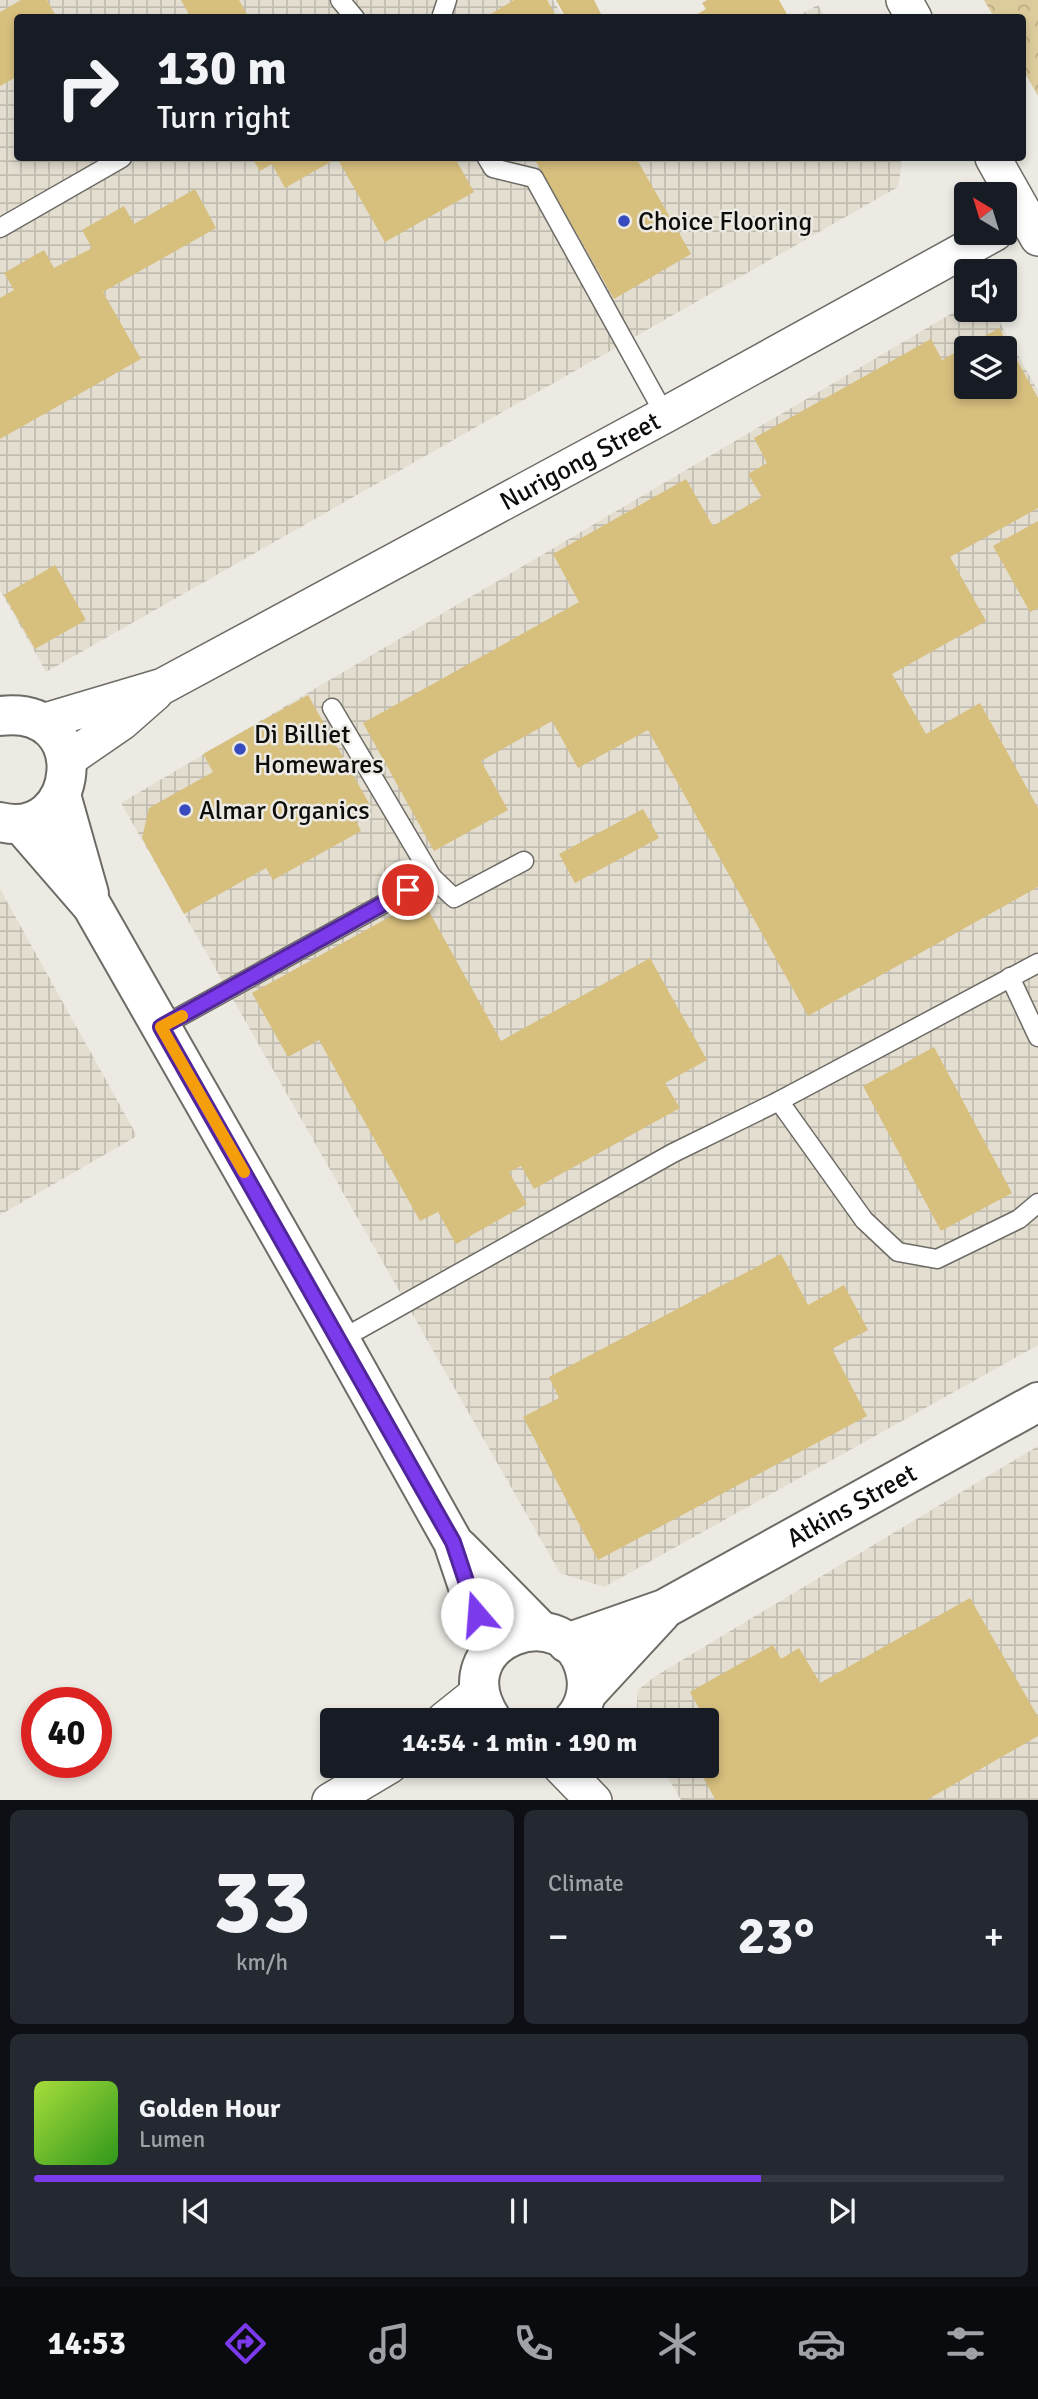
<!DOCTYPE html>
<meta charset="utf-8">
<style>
body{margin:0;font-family:Signika,sans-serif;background:#242831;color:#f1f3f6;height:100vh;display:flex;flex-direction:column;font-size:26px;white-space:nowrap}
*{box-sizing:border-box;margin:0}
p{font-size:23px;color:#9ea1a6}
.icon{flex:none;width:38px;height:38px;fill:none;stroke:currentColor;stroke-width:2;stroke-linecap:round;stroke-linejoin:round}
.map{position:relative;height:1800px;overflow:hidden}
.panel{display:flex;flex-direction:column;gap:10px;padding:10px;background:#0d0f14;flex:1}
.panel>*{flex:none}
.top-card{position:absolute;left:14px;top:14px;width:1012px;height:147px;border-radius:7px;box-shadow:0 4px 10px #0003;background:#171b24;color:#f1f3f6;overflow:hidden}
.needle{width:46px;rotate:322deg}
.controls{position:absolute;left:954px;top:182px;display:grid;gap:14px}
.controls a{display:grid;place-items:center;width:63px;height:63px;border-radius:7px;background:#171b24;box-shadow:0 4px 10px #0003;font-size:35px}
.speed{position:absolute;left:21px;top:1687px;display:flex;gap:14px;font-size:35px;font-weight:700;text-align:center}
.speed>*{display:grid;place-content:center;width:91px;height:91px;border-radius:50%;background:#171b24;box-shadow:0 4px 10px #0003;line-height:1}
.speed .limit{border:10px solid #d22;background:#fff;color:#111}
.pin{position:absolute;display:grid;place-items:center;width:60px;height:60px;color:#fff;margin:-30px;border:4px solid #fff;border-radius:50%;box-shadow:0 2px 7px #0007}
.me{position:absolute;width:77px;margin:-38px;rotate:342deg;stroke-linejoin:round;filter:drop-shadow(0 0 5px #0008)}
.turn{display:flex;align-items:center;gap:24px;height:147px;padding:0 28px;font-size:32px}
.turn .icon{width:91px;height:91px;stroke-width:2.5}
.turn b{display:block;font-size:49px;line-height:60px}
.big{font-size:52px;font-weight:800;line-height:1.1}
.panel .tile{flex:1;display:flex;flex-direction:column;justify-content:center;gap:10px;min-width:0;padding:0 24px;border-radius:10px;background:#242831}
.panel .dial{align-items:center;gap:0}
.dial b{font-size:91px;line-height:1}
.song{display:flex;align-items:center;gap:21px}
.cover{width:84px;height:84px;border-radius:10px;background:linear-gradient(135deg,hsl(80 70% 55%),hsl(110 70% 35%))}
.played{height:7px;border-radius:4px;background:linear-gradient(90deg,#7c3aed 75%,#363941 75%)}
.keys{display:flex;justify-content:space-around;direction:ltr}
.heat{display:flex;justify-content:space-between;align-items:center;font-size:38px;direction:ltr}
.panel .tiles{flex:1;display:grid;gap:10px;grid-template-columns:1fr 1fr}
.tile:last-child{grid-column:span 2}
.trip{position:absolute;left:320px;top:1708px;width:399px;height:70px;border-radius:7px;background:#171b24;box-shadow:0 4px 10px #0003;font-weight:800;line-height:70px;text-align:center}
.tab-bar{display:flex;height:112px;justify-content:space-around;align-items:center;background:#090b0e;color:#9ea1a6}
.tab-bar .icon{width:49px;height:49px}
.tab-bar .active{color:#7c3aed}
.tab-bar b{font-size:32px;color:#f1f3f6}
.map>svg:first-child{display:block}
.industrial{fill:url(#industrial-grid);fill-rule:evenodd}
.park{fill:url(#park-crowns)}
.building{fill:#d7bf7e;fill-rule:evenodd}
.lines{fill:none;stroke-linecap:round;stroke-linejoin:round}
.lane-casing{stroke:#6d6b65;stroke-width:21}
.street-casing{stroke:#6d6b65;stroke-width:38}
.secondary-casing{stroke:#6d6b65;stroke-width:42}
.lane{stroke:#fff;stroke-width:18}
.street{stroke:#fff;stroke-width:35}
.secondary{stroke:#fff;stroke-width:38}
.route-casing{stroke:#51269a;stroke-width:18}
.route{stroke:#7c3aed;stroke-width:12}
.slow{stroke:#f59e0b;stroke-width:12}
.poi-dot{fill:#384bbe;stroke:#eceae3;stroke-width:2.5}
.labels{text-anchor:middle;stroke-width:5;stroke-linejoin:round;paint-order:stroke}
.poi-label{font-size:26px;fill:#0e0d0b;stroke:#eceae3;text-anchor:start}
.street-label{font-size:26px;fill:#0e0d0b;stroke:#eceae3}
</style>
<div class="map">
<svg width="1038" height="1801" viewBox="0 0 1038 1801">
<defs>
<pattern id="industrial-grid" width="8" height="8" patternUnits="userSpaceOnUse" patternTransform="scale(1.75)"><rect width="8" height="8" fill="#e3ded0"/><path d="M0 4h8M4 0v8" fill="none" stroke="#c2bdb1"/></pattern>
<pattern id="park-crowns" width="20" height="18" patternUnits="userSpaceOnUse" patternTransform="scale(1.75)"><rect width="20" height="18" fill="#ddcb9b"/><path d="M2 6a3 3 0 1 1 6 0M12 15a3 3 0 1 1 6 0" fill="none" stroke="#bcad84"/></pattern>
</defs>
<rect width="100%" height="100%" fill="#eceae3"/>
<g class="industrial">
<path d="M0 0H553L563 17 18 18V158H899L902 164 898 187 46 672 0 590Z"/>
<path d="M818 5 825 17H796Z"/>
<path d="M966 305V310H993L1038 391V1345L604 1587 560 1573 121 803ZM966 348H1004V387H966Z"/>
<path d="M0 889 137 1136 0 1215Z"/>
<path d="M1038 1446V1800H681L661 1766H707V1720H636L638 1690 654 1677Z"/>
</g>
<path class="park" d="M984 0H1038V96L1022 68V18L994 17Z"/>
<g class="building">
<path d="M21 0H47L57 18H18V76L0 86V12Z"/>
<path d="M181 0H239L249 18H191Z"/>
<path d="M514 0H547L557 18H484Z"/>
<path d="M556 0H594L603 18H566Z"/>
<path d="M707 0H779L789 18H691L706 9 702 3Z"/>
<path d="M252 158H329L332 161 285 188 272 164 260 171Z"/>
<path d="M337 158H455L474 192 385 242Z"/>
<path d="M534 158H636L691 254 614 299Z"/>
<path d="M195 189 216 228 103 292 141 359 0 439V298L14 290 4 273 44 250 54 268 92 248 82 230 124 206 134 224Z"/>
<path d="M999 328 1038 398V508L950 557 986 621 892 674 926 734 980 703 1038 808V887L808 1016 648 730 578 768 552 721 481 761 508 810 434 851 363 723 579 602 553 554 686 479 713 526 762 497 748 474 767 463 754 438 931 339 942 360ZM966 348H1004V387H966Z"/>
<path d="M1038 521V608L1030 612 993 546Z"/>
<path d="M55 565 86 620 35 649 4 595Z"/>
<path d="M308 695 370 805 353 815 361 831 273 880 266 868 184 914 142 838 149 808 213 772 203 754Z"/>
<path d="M643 809 659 838 575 883 559 854Z"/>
<path d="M422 899 501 1041 650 958 707 1060 665 1083 680 1108 534 1189 521 1166 509 1172 527 1204 456 1244 438 1212 420 1221 319 1040 288 1057 252 993Z"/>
<path d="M934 1047 1012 1193 941 1231 863 1086Z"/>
<path d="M781 1254 808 1305 844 1285 868 1330 832 1349 867 1416 598 1560 523 1417 559 1398 549 1377Z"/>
<path d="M970 1598 1038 1717V1736L925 1801H716L697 1766H707V1747L717 1741 690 1692 773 1645 781 1659 799 1648 820 1683Z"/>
</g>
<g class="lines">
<g class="lane-casing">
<g id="lane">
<path d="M340 0 355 18"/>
<path d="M441 18 447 0"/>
<path d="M487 158 493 168 534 178 665 415"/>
<path d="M0 228 122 158"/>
<path d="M332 708 432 877"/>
<path d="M1010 977 1038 1037"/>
<path d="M161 1027 432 877 454 898 524 861"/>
<path d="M779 1101 864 1220 898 1252 937 1259 1019 1219 1038 1203"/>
<path d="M340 1340 673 1153 779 1101 1038 963"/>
</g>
</g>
<g class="street-casing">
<g id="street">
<path d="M904 0 914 18"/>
<path d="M993 158 1038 238"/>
<path id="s1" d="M42 722 163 686 665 415 995 233"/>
<path d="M67 760 122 722 155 693"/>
<path d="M444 1720 479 1692"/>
<path d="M560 1766 594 1801"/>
<path d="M330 1801 389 1766"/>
</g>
</g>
<g class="secondary-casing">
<g id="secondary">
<path d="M0 716C97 704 80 842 0 822"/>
<path d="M61 795 89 894"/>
<path d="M21 824 92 906 340 1340 453 1542 490 1652"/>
<path d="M459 1548 541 1631"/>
<path id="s2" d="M567 1643 664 1609 1038 1402"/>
<path d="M587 1693 661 1613"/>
<path d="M492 1720C438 1639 571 1592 586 1675 589 1691 584 1708 573 1720"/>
</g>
</g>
<use href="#lane" class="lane"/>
<use href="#street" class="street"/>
<use href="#secondary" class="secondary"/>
</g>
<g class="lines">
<g class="route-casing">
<path id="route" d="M408 890 161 1027 453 1542 477 1614"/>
</g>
<use href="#route" class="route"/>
<path class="slow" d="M182 1016 161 1027 244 1172"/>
</g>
<g class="poi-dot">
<circle cx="624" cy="221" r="7"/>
<circle cx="240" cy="749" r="7"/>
<circle cx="185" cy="810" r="7"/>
</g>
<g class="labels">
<g class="poi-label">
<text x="638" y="230">Choice Flooring</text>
<text x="254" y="743">Di Billiet<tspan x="254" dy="30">Homewares</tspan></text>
<text x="199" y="819">Almar Organics</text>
</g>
<g class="street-label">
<text dy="9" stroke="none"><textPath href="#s1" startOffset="600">Nurigong Street</textPath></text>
<text dy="9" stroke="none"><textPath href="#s2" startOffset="317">Atkins Street</textPath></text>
</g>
</g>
</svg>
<div class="controls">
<a><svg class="needle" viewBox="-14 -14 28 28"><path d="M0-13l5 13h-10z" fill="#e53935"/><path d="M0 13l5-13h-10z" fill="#9ea1a6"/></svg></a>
<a><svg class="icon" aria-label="sound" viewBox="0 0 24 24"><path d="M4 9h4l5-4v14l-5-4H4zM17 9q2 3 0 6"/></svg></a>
<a><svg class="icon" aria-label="layers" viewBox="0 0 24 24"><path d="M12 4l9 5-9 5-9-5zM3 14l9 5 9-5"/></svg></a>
</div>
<div class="speed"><div class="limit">40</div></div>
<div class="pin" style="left:408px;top:890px;background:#d93025"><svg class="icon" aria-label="arrive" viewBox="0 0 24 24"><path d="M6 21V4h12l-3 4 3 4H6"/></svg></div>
<svg class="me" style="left:477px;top:1614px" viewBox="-20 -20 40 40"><circle r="19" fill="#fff"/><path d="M0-13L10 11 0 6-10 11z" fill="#7c3aed"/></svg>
<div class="trip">14:54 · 1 min · 190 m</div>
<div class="top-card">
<div class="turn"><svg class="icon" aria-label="right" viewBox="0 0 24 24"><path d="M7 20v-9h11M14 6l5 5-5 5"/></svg><div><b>130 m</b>Turn right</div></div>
</div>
</div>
<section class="panel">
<div class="tiles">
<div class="tile dial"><b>33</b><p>km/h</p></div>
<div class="tile"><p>Climate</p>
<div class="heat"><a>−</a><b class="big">23°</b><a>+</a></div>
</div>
<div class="tile">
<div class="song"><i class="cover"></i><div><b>Golden Hour</b><p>Lumen</p></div></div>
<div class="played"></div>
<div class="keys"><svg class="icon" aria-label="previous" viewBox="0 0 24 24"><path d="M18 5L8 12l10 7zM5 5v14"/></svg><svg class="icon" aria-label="pause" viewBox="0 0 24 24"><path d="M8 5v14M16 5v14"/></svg><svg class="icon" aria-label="next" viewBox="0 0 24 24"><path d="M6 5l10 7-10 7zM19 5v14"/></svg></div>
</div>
</div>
</section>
<nav class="tab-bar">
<b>14:53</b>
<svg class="icon active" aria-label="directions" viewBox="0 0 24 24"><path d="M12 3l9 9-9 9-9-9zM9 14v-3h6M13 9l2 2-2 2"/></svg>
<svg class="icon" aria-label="music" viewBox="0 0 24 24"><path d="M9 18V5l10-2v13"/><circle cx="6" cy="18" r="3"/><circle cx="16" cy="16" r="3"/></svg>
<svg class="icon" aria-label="phone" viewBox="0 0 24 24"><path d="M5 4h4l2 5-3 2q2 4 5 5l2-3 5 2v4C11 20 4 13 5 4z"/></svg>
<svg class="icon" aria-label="climate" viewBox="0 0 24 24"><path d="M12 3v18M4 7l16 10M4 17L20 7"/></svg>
<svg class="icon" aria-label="car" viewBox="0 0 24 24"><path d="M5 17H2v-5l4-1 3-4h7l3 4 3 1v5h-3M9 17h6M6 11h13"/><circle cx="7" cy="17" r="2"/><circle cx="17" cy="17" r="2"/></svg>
<svg class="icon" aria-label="filters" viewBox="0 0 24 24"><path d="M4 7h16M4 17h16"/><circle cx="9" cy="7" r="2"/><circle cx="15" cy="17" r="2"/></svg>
</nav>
